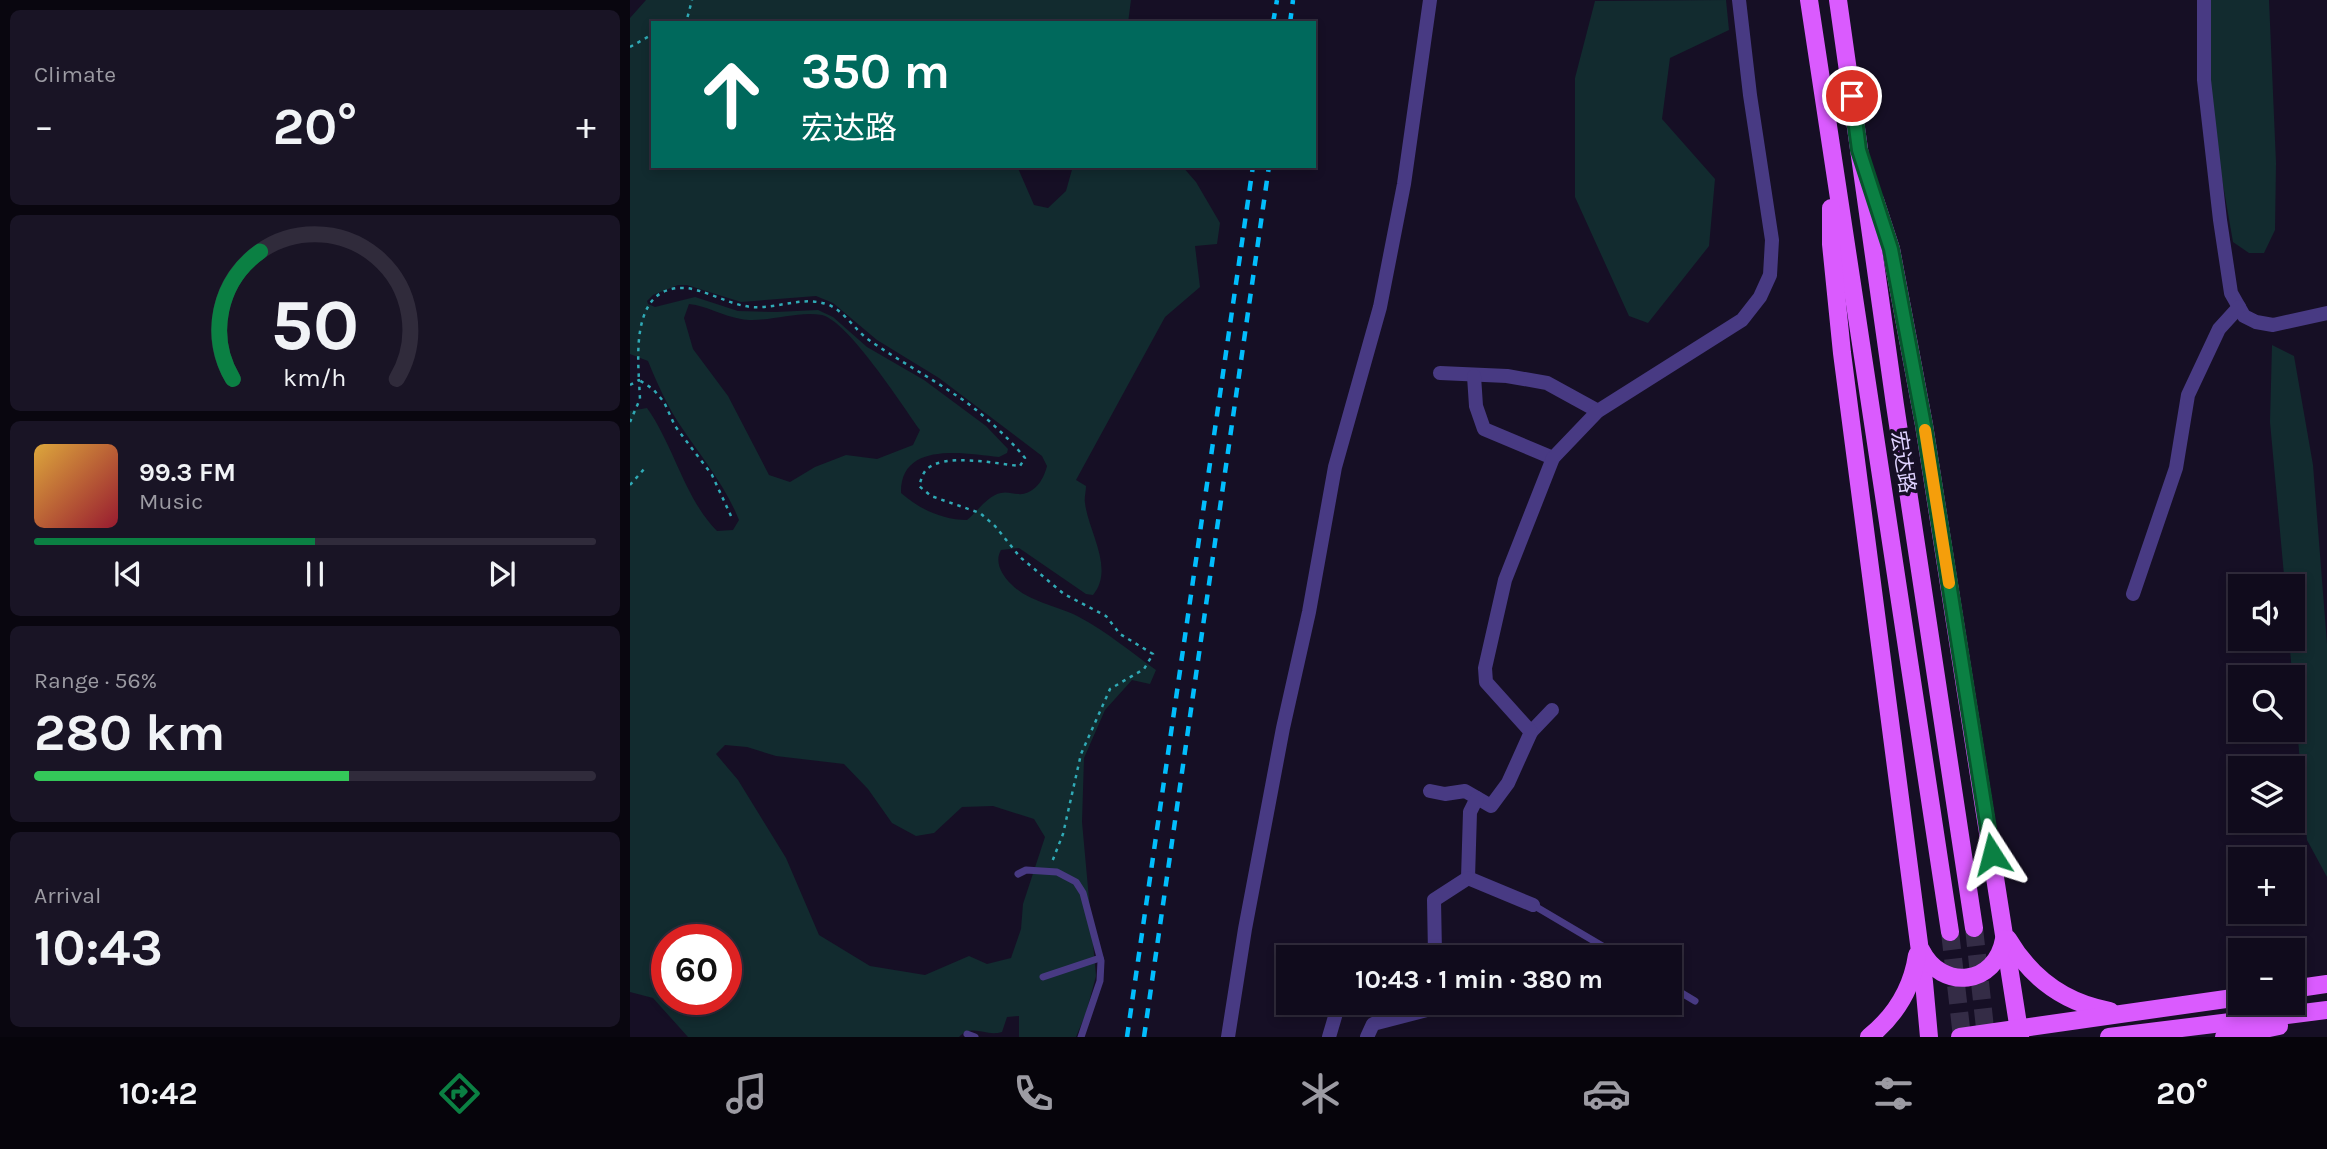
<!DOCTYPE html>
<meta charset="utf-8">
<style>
body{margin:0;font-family:Karla,"Noto Sans SC",sans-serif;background:#191425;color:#f1f3f6;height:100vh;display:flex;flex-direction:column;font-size:26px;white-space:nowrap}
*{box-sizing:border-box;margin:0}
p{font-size:23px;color:#9c9ba3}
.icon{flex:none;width:38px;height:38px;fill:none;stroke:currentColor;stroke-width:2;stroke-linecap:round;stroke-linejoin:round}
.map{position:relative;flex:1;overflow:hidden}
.details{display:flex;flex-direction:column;gap:10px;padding:10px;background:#09060f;width:630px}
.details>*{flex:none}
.banner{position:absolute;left:21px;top:21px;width:665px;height:147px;border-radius:0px;box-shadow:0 4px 10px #0003,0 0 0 2px #302b3b;background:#00695c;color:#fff;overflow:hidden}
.controls{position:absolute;left:1598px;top:574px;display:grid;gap:14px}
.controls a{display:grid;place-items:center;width:77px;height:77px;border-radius:0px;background:#100b1c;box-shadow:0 4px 10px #0003,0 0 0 2px #302b3b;font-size:35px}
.speed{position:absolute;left:21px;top:924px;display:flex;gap:14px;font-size:35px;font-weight:700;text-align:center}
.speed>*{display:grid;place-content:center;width:91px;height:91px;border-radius:50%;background:#100b1c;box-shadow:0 4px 10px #0003,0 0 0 2px #302b3b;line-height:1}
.speed .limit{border:10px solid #d22;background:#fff;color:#111}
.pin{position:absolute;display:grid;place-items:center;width:60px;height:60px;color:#fff;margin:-30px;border:4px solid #fff;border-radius:50%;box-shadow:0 2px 7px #0007}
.me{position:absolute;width:77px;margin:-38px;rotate:351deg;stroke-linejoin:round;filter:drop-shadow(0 0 5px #0008)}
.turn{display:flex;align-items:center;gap:24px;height:147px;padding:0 35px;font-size:32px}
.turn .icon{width:91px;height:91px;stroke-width:2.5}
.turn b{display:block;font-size:49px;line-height:60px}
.big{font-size:52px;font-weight:700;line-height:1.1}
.details .tile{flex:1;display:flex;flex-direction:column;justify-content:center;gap:10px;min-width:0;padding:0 24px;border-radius:10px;background:#191425}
.details .dial{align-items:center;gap:0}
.dial svg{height:182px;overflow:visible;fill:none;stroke:#302b3b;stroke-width:7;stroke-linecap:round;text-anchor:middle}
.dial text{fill:#f1f3f6;stroke:none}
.song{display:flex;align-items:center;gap:21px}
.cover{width:84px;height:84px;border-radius:10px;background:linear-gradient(135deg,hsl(40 70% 55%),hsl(350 70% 35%))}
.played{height:7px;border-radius:4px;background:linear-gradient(90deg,#0b8043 50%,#302b3b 50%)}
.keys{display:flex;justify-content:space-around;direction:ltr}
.heat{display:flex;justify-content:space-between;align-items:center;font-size:38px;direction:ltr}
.charge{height:10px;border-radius:5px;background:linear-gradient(90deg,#34c759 56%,#302b3b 0)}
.trip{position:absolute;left:646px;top:945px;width:406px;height:70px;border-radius:0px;background:#100b1c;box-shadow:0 4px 10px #0003,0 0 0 2px #302b3b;font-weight:700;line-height:70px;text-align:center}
.menu{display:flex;height:112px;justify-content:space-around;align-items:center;background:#06040b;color:#9c9ba3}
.menu .icon{width:49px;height:49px}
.menu .active{color:#0b8043}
.menu b{font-size:32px;color:#f1f3f6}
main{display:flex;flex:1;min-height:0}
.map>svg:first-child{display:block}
.green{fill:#122b2f;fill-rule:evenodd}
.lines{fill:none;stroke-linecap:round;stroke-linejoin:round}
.primary-tunnel{stroke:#342c46;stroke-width:18;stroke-dasharray:18 9;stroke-linecap:butt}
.path{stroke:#30aab6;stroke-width:2.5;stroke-dasharray:3.5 5;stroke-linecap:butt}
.lane{stroke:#483a83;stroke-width:7}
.street{stroke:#483a83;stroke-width:14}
.primary{stroke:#da5bfe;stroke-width:18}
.rail{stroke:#02bdfc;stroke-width:4.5;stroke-dasharray:10 9;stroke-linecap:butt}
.route-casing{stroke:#07532c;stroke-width:18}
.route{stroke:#0b8043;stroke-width:12}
.slow{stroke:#f59e0b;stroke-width:12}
.labels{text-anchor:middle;stroke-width:7;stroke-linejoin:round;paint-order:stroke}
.street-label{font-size:21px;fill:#dfd3ff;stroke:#160f25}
</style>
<main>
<section class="details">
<div class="tile"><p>Climate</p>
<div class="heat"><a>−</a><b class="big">20°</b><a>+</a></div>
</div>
<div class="tile dial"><svg viewBox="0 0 100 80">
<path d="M14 69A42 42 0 1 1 86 69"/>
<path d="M14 69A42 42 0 0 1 26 13" stroke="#0b8043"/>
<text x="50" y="56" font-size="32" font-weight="700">50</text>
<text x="50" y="72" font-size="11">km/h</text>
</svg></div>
<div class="tile">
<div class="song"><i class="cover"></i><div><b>99.3 FM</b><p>Music</p></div></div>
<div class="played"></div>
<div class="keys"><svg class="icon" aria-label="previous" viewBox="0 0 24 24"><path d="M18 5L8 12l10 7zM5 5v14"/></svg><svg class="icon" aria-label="pause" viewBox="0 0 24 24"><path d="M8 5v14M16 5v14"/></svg><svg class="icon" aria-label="next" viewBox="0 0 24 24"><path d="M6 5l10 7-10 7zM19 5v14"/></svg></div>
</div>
<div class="tile"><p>Range · 56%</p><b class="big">280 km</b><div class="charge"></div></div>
<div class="tile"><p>Arrival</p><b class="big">10:43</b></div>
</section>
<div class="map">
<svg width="1697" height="1037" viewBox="0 0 1697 1037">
<rect width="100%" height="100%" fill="#160f25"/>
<g class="green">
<path d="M16 0H501L498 23H23V166H387L404 205 418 208 436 191 443 166H552L566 182 590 223 587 244 565 246 570 287 535 317 446 480 456 486C456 492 454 498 455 503 458 531 485 569 463 595L456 594 389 548 371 550C364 562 372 575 381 584 398 602 428 606 449 617 477 632 501 652 526 670L520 684 502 680 475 710 454 758 452 822 466 976 456 1013 446 1037H389V1016L377 1017 372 1032C355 1037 343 1023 329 1037H58L23 998 0 992V411L17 408C44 446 55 499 87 531L103 530 109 520C95 485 72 458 52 428 38 408 27 383 18 361L0 354V18ZM48 285H57L111 302 186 296 203 303 247 340 309 378 412 456 417 466C414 478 407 491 393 494 386 495 378 491 371 493 358 495 347 512 337 520 313 520 289 509 271 493 270 441 334 453 369 457L377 453 378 449 356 426 294 380 237 347 203 317 188 310 146 312 108 311 65 297 25 307 18 304 17 301 23 295ZM59 304C77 306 93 316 111 319 133 324 167 310 192 315 218 321 272 405 290 430L283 445 247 459 216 455 185 467 160 482 139 475 98 396 63 349 54 318ZM95 745 117 747 146 756 214 764 238 789 262 823 286 836 304 833 332 807 363 806 404 819 415 837 393 904 391 929 381 958 357 964 339 956 295 975 240 966 189 935 156 858 108 780 86 754ZM37 940H96V999H37Z"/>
<path d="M1096 0 1099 30 1040 58 1032 119 1085 179 1079 246 1018 323 999 316 945 197V78L965 1Z"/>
<path d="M1581 0H1639L1646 163 1645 230 1634 253H1619L1603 242 1580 110Z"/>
<path d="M1642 345 1664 356 1683 465 1697 644V877L1677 840 1659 639H1662V586H1655L1640 422Z"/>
</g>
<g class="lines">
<g class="primary-tunnel">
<path d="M1344 928 1356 1037"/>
<path d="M1320 932 1332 1037"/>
</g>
<g class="path">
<path d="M52 23 57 19 62 0"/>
<path d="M0 47 23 34"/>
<path d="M0 385 9 380 10 399 0 422"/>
<path d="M0 485 15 468"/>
<path d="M101 516 82 475 45 426 34 402 23 389 9 380C7 346 5 286 54 288 70 288 97 303 115 306 143 312 170 294 199 305 215 312 225 330 239 340 266 359 296 375 324 394 347 408 378 437 395 458L390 466C367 464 313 452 296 470 292 475 291 480 289 486L301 496 350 513 365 526 390 557 434 594 476 616 490 634 523 654 514 669 480 689 451 754 433 834 422 862"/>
</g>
<g class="lane">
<path d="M388 874 396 870 427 872 446 882 453 893 471 961 470 981 451 1037"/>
<path d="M903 905 991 957"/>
<path d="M413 977 470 958"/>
<path d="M1040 986 1065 1001"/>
<path d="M337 1034 345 1037"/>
</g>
<g class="street">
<path d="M1574 0V80L1590 220 1601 293 1614 316 1626 322 1643 325 1697 313"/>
<path d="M810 373 877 376 917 383 968 411"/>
<path d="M844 376 846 406 854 429 923 458"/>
<path d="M1503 594 1546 468 1558 395 1589 329 1609 307"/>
<path d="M901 732 922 710"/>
<path d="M800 791 815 794 835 791 861 806 878 783 901 732 856 682 855 668 875 580 923 458 968 411 1112 320 1130 297 1140 275 1142 240 1120 95 1109 0"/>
<path d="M838 878 840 812 847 798"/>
<path d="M797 957 805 953 804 900 838 878 903 905"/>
<path d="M598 1037 615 929 653 728 679 612 705 467 750 307 774 184 800 0"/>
<path d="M699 1037 709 1003"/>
<path d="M737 1037 743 1024 797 1010 796 1003"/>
</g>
<g class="primary">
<path d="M1179 0 1320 932"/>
<path d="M1208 0 1265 405 1344 928"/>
<path d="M1245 200 1261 249 1294 425 1390 1037"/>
<path d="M1201 208V244L1212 353 1294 982 1299 1037"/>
<path d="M1378 939C1401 978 1435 1003 1480 1011"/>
<path d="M1291 950C1312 992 1366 985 1374 939"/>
<path d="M1662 989 1697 984"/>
<path d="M1239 1037C1265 1016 1282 989 1287 955"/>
<path d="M1330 1037 1610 997"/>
<path d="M1479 1037 1697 1010"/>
<path d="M1594 1037 1649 1026"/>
</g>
<g class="rail">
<path d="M643 23 647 0"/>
<path d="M660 23 663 0"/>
<path d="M497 1037 623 166"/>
<path d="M514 1037 639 166"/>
</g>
</g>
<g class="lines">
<g class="route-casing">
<path id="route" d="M1222 96 1229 150 1261 249 1294 425 1362 854"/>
</g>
<use href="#route" class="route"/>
<path class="slow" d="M1295 430 1319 583"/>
</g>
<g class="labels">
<g class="street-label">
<text transform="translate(1273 462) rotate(81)" y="7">宏达路</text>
</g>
</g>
</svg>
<div class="controls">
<a><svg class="icon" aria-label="sound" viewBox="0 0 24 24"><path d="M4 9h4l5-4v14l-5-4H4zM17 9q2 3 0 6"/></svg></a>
<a><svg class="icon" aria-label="search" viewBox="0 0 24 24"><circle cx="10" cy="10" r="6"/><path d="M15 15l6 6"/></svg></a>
<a><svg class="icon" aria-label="layers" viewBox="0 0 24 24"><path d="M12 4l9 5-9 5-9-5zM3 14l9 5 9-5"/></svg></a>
<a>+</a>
<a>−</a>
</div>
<div class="speed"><div class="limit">60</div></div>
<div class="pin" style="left:1222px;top:96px;background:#d93025"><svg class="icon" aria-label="arrive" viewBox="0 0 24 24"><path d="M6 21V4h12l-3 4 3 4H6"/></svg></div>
<svg class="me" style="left:1362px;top:854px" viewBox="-20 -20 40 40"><path d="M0-17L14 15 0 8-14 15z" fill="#0b8043" stroke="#fff" stroke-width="4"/></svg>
<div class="trip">10:43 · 1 min · 380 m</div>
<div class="banner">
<div class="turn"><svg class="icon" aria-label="ahead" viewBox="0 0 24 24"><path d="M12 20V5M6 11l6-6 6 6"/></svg><div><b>350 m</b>宏达路</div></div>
</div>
</div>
</main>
<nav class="menu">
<b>10:42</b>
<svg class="icon active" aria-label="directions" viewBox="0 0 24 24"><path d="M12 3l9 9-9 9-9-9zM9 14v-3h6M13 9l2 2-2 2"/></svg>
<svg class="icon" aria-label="music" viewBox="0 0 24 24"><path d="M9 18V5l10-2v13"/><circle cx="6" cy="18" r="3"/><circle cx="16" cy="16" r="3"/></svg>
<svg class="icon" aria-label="phone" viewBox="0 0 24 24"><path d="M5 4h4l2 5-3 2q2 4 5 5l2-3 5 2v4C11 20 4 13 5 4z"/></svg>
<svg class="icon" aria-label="climate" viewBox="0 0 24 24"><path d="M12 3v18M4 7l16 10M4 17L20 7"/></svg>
<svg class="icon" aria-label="car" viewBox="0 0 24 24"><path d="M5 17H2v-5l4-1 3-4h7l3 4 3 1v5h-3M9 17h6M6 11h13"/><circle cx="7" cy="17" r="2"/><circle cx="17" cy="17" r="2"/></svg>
<svg class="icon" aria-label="filters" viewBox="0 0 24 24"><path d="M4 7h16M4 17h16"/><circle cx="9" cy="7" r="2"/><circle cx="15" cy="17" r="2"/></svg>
<b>20°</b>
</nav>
